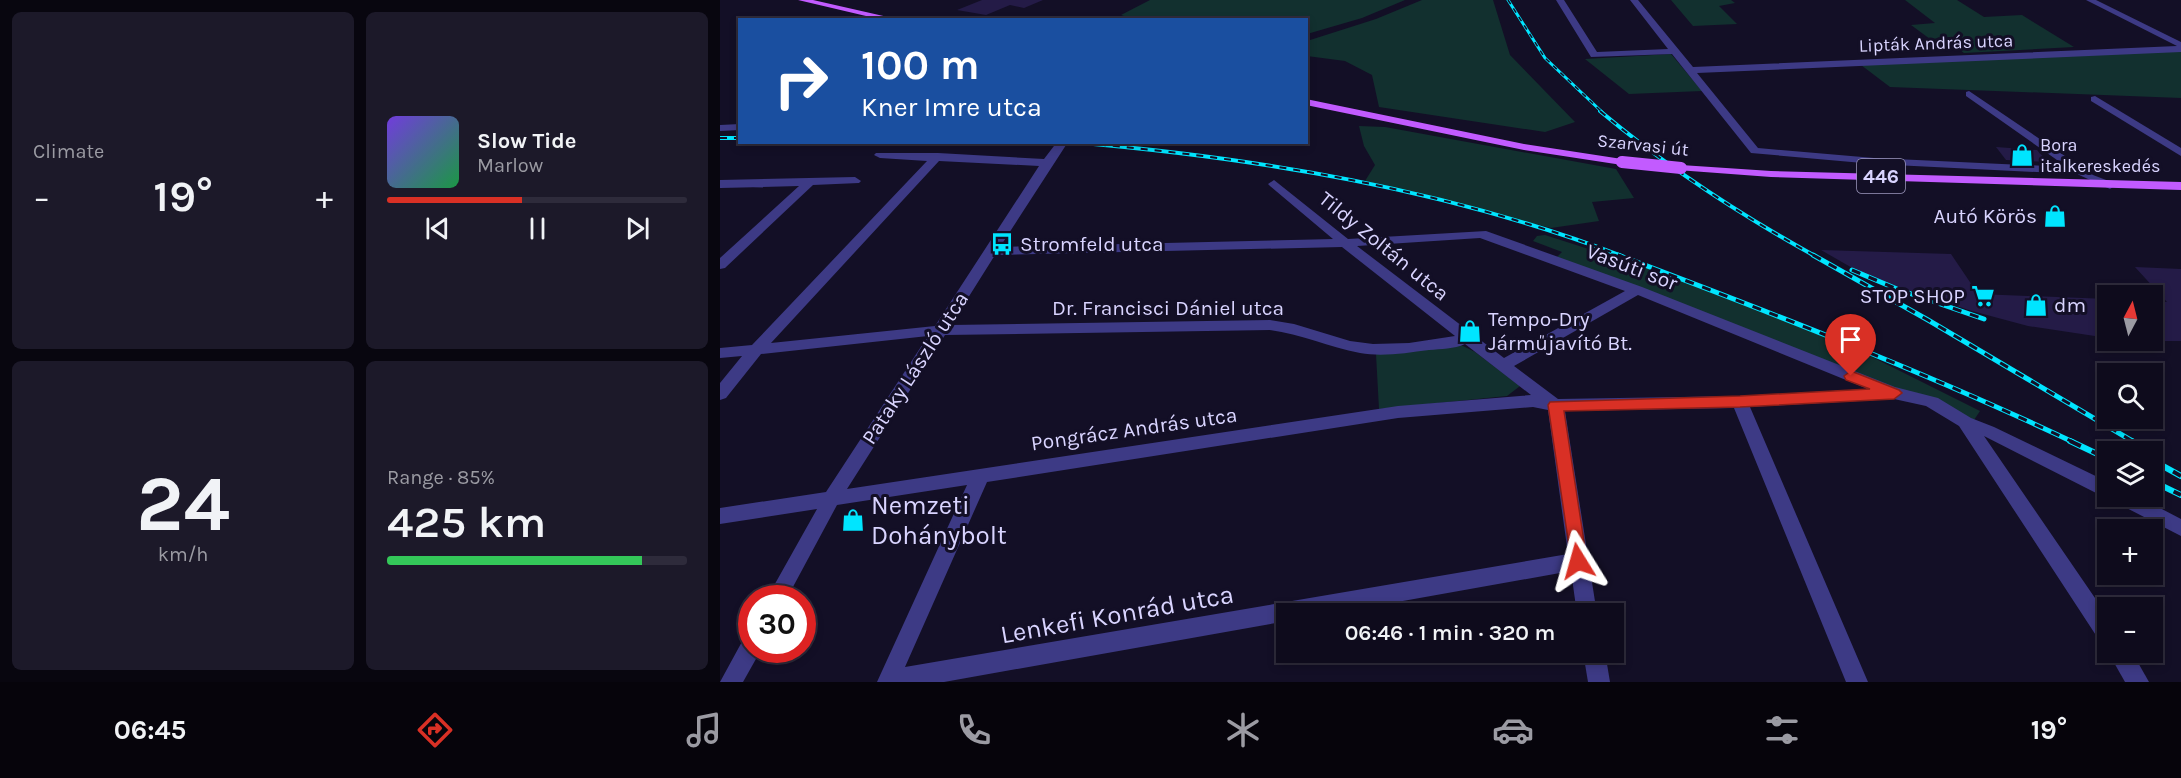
<!DOCTYPE html>
<meta charset="utf-8">
<style>
body{margin:0;font-family:Karla,sans-serif;background:#1c1929;color:#f1f3f6;height:100vh;display:flex;flex-direction:column;font-size:22px;white-space:nowrap}
*{box-sizing:border-box;margin:0}
p{font-size:20px;color:#9b9ba3}
.icon{flex:none;width:33px;height:33px;fill:none;stroke:currentColor;stroke-width:2;stroke-linecap:round;stroke-linejoin:round}
.map{position:relative;flex:1;overflow:hidden}
.details{display:flex;flex-direction:column;gap:12px;padding:12px;background:#08060f;width:720px}
.details>*{flex:none}
.banner{position:absolute;left:18px;top:18px;width:570px;height:126px;border-radius:0px;box-shadow:0 3px 9px #0003,0 0 0 2px #2e2b3b;background:#1a4fa0;color:#fff;overflow:hidden}
.needle{width:39px;rotate:7deg}
.tools{position:absolute;left:1377px;top:285px;display:grid;gap:12px}
.tools a{display:grid;place-items:center;width:66px;height:66px;border-radius:0px;background:#0e0b1c;box-shadow:0 3px 9px #0003,0 0 0 2px #2e2b3b;font-size:30px}
.speed{position:absolute;left:18px;top:585px;display:flex;gap:12px;font-size:30px;font-weight:700;text-align:center}
.speed>*{display:grid;place-content:center;width:78px;height:78px;border-radius:50%;background:#0e0b1c;box-shadow:0 3px 9px #0003,0 0 0 2px #2e2b3b;line-height:1}
.speed .limit{border:9px solid #d22;background:#fff;color:#111}
.pin{position:absolute;display:grid;place-items:center;width:51px;height:51px;color:#fff;margin:-62px -26px;border-radius:50% 50% 50% 0;rotate:-45deg;box-shadow:0 0 6px #0007}
.pin .icon{rotate:45deg}
.me{position:absolute;width:66px;margin:-33px;rotate:352deg;stroke-linejoin:round;filter:drop-shadow(0 0 4px #0008)}
.turn{display:flex;align-items:center;gap:21px;height:126px;padding:0 24px;font-size:27px}
.turn .icon{width:78px;height:78px;stroke-width:2.5}
.turn b{display:block;font-size:42px;line-height:51px}
.big{font-size:45px;font-weight:600;line-height:1.1}
.details .widget{flex:1;display:flex;flex-direction:column;justify-content:center;gap:9px;min-width:0;padding:0 21px;border-radius:9px;background:#1c1929}
.details .dial{align-items:center;gap:0}
.dial b{font-size:78px;line-height:1}
.song{display:flex;align-items:center;gap:18px}
.cover{width:72px;height:72px;border-radius:9px;background:linear-gradient(135deg,hsl(260 70% 55%),hsl(140 70% 35%))}
.played{height:6px;border-radius:3px;background:linear-gradient(90deg,#d93025 45%,#2e2b3b 45%)}
.keys{display:flex;justify-content:space-around;direction:ltr}
.heat{display:flex;justify-content:space-between;align-items:center;font-size:33px;direction:ltr}
.charge{height:9px;border-radius:4px;background:linear-gradient(90deg,#34c759 85%,#2e2b3b 0)}
.details .tiles{flex:1;display:grid;gap:12px;grid-template-columns:repeat(2,1fr)}
.trip{position:absolute;left:556px;top:603px;width:348px;height:60px;border-radius:0px;background:#0e0b1c;box-shadow:0 3px 9px #0003,0 0 0 2px #2e2b3b;font-weight:600;line-height:60px;text-align:center}
.menu{display:flex;height:96px;justify-content:space-around;align-items:center;background:#06040b;color:#9b9ba3}
.menu .icon{width:42px;height:42px}
.menu .current{color:#d93025}
.menu b{font-size:27px;color:#f1f3f6}
main{display:flex;flex:1;min-height:0}
.map>svg:first-child{display:block}
.green{fill:#12302f}
.building{fill:#241b47}
.lines{fill:none;stroke-linecap:round;stroke-linejoin:round}
.minor{fill:#3d3a85;fill-rule:evenodd}
.major{fill:#c25bff;fill-rule:evenodd}
.rail-far3-casing{stroke:#00e5ff;stroke-width:3}
.rail-far2-casing{stroke:#00e5ff;stroke-width:4}
.rail-far1-casing{stroke:#00e5ff;stroke-width:5}
.rail-casing{stroke:#00e5ff;stroke-width:6}
.rail-far3{stroke:#130f26;stroke-width:1.5;stroke-dasharray:5;stroke-linecap:butt}
.rail-far2{stroke:#130f26;stroke-width:2;stroke-dasharray:7;stroke-linecap:butt}
.rail-far1{stroke:#130f26;stroke-width:3;stroke-dasharray:9;stroke-linecap:butt}
.rail{stroke:#130f26;stroke-width:4;stroke-dasharray:12;stroke-linecap:butt}
.major-bridge{stroke:#c25bff;stroke-width:12}
.route{fill:#d93025;stroke:#8d1f18;stroke-width:1.5}
.labels{text-anchor:middle;stroke-width:6;stroke-linejoin:round;paint-order:stroke}
.far-street-label{font-size:18px;fill:#d9d4ff;stroke:#130f26}
.far-poi-label{font-size:18px;fill:#d9d4ff;stroke:#130f26;text-anchor:start}
.shield{fill:#130f26;stroke:#9e99be;stroke-width:1.5}
.shield-label{font-size:20px;font-weight:bold;fill:#d9d4ff}
.poi-label{font-size:21px;fill:#d9d4ff;stroke:#130f26;text-anchor:start}
.street-label{font-size:21px;fill:#d9d4ff;stroke:#130f26}
.near-poi-label{font-size:26px;fill:#d9d4ff;stroke:#130f26;text-anchor:start}
.near-street-label{font-size:26px;fill:#d9d4ff;stroke:#130f26}
</style>
<main>
<section class="details">
<div class="tiles">
<div class="widget"><p>Climate</p>
<div class="heat"><a>−</a><b class="big">19°</b><a>+</a></div>
</div>
<div class="widget">
<div class="song"><i class="cover"></i><div><b>Slow Tide</b><p>Marlow</p></div></div>
<div class="played"></div>
<div class="keys"><svg class="icon" aria-label="previous" viewBox="0 0 24 24"><path d="M18 5L8 12l10 7zM5 5v14"/></svg><svg class="icon" aria-label="pause" viewBox="0 0 24 24"><path d="M8 5v14M16 5v14"/></svg><svg class="icon" aria-label="next" viewBox="0 0 24 24"><path d="M6 5l10 7-10 7zM19 5v14"/></svg></div>
</div>
<div class="widget dial"><b>24</b><p>km/h</p></div>
<div class="widget"><p>Range · 85%</p><b class="big">425 km</b><div class="charge"></div></div>
</div>
</section>
<div class="map">
<svg width="1461" height="682" viewBox="0 0 1461 682">
<rect width="100%" height="100%" fill="#130f26"/>
<g class="green">
<path d="M430 0H685L642 18 587 34 586 20H417L401 15Z"/>
<path d="M702 0H773L790 55 855 122 825 132 659 107 652 75 625 61 587 56V41L656 19Z"/>
<path d="M951 0H1011L1015 3 999 6 1017 24 973 26Z"/>
<path d="M1185 0H1237L1264 17 1302 15 1354 47 1244 53 1224 38 1210 39 1191 25 1215 23Z"/>
<path d="M1461 50V98L1170 87 1141 65Z"/>
<path d="M951 54 982 91 909 94 865 59Z"/>
<path d="M639 126 665 127 896 169 914 198 872 202 879 221 831 228 645 181 655 165 644 146Z"/>
<path d="M825 235 934 270 1136 349 1260 411 1252 423 836 258 842 252 813 241 817 236Z"/>
<path d="M741 345 755 352 800 386 787 396 659 409 656 354Z"/>
</g>
<g class="building">
<path d="M262 0H323L304 8 290 5 266 15 237 10Z"/>
<path d="M1276 147 1317 150 1328 162 1286 160Z"/>
<path d="M1101 250 1231 254 1258 294 1388 299V338L1308 326 1252 311 1148 277Z"/>
<path d="M1415 267 1461 269V341H1432V301L1447 302Z"/>
</g>
<g class="lines">
<g class="minor">
<path d="M836 0H844L877 52 948 49 910 0H918L973 67 1457 46 1366 0H1376L1461 42V52L977 73 1038 148 1154 158 1347 167 1246 96V92L1249 91 1373 175 1394 183 1396 185 1390 189 1357 174 1154 164 1031 153 952 54 871 57Z"/>
<path d="M1375 96 1461 148V156L1371 101V97Z"/>
<path d="M20 124V130L0 131V125Z"/>
<path d="M337 142H348L280 247 613 239 550 186 548 184 554 180 628 239 766 231 922 287 1175 387 1218 398 1251 418 1274 427 1388 482V496H1417L1461 519V536L1393 501 1391 497 1382 496 1264 436 1388 617V646L1381 643 1239 426 1206 406 1174 399 1030 407 1148 682H1126L1014 408 845 411 877 614H857L851 571 610 614H567V621L224 682H157L247 485 117 505 67 598H47L97 509 0 524V508L106 492 208 336 41 354 6 398 0 400V383L22 356 0 358V348L32 345 207 161 160 158 154 155 156 153H218L324 159ZM219 161 319 166 215 326 51 343ZM760 238 905 291 784 358 637 246ZM622 247 735 336 689 343 653 344 630 341 574 324 550 320 231 325 275 255ZM918 295 1148 389 1020 396 838 399 794 366ZM550 330C581 334 609 347 640 353 662 357 686 353 709 350 721 349 734 349 745 344L811 395 678 406 127 489 225 335ZM813 407 828 410 848 554 185 667 267 482 678 418Z"/>
<path d="M135 177 141 181 139 183 93 185 5 268 0 269V258L79 186 0 188V180Z"/>
<path d="M32 635V650H41L23 682H0L24 638Z"/>
<path d="M863 652H885L890 682H868Z"/>
<path d="M1388 652H1412L1429 682H1405Z"/>
</g>
<g class="major">
<path d="M78 0H93L181 20H163Z"/>
<path d="M586 99 804 144 902 159 908 162 902 165 804 150 586 105Z"/>
<path d="M961 165 1051 171 1461 182V190L1051 177 957 170 955 168Z"/>
</g>
<g class="rail-far3-casing">
<path id="rail-far3" d="M788 0 825 58 882 112"/>
</g>
<g class="rail-far2-casing">
<g id="rail-far2">
<path d="M880 111C947 167 1019 214 1095 256"/>
<path d="M0 138H20"/>
<path d="M351 142C538 158 726 189 902 256"/>
</g>
</g>
<g class="rail-far1-casing">
<g id="rail-far1">
<path d="M898 255C1052 313 1205 372 1353 442"/>
<path d="M1093 255 1208 320 1414 442"/>
<path d="M1132 270 1177 289 1264 319"/>
</g>
</g>
<g class="rail-casing">
<g id="rail">
<path d="M1350 441 1388 459"/>
<path d="M1412 441 1431 452"/>
<path d="M1432 460 1461 476"/>
<path d="M1432 481 1461 495"/>
</g>
</g>
<use href="#rail-far3" class="rail-far3"/>
<use href="#rail-far2" class="rail-far2"/>
<use href="#rail-far1" class="rail-far1"/>
<use href="#rail" class="rail"/>
<path class="major-bridge" d="M902 162 961 168"/>
</g>
<path class="route" d="M1131 371 1179 390 1182 393 1174 399 1020 407 844 411 867 561 864 566 858 568 852 566 828 405 830 402 1020 396 1150 389 1126 380 1124 376Z"/>
<defs>
<g id="shop-bare" transform="scale(1.8)"><path d="M-5-2.5h2.3a2.7 3.5 0 0 1 5.4 0H5L5.5 6h-11ZM-1.5-2.5h3a1.5 2.3 0 0 0-3 0Z" fill="#00e5ff" stroke="#130f26" stroke-width="2.5" paint-order="stroke"/></g>
<g id="bus-bare" transform="scale(1.8)"><path d="M-5-6H5V4H4V6H2V4H-2V6H-4V4H-5ZM-3.5-4V0h7V-4ZM-3.5 1.2v1.5H-2V1.2ZM2 1.2v1.5H3.5V1.2Z" fill="#00e5ff" stroke="#130f26" stroke-width="2.5" paint-order="stroke"/></g>
<g id="supermarket-bare" transform="scale(1.8)"><path d="M-6-5.5h2.5l.6 2H6L4.5 2H-2.5L-4.4-4H-6ZM-1.5 3.2a1.3 1.3 0 1 0 .1 0ZM3 3.2a1.3 1.3 0 1 0 .1 0Z" fill="#00e5ff" stroke="#130f26" stroke-width="2.5" paint-order="stroke"/></g>
</defs>
<g fill-rule="evenodd">
<use href="#shop-bare" x="1302" y="155"/>
<use href="#shop-bare" x="1335" y="216"/>
<use href="#bus-bare" x="282" y="244"/>
<use href="#supermarket-bare" x="1263" y="296"/>
<use href="#shop-bare" x="1316" y="305"/>
<use href="#shop-bare" x="750" y="331"/>
<use href="#shop-bare" x="133" y="520"/>
</g>
<g class="labels">
<g class="far-street-label">
<text transform="translate(1216 43) rotate(-2)" y="6">Lipták András utca</text>
<text transform="translate(923 145) rotate(6)" y="6">Szarvasi út</text>
</g>
<g class="far-poi-label">
<text x="1320" y="151">Bora<tspan x="1320" dy="21">italkereskedés</tspan></text>
</g>
<rect class="shield" x="1137" y="159" width="48" height="34" rx="4.5"/>
<g class="shield-label">
<text x="1161" y="183">446</text>
</g>
<g class="poi-label">
<text x="1317" y="223" text-anchor="end">Autó Körös</text>
<text x="300" y="251">Stromfeld utca</text>
<text x="1245" y="303" text-anchor="end">STOP SHOP</text>
<text x="1334" y="312">dm</text>
<text x="768" y="326">Tempo-Dry<tspan x="768" dy="24">Járműjavító Bt.</tspan></text>
</g>
<g class="street-label">
<text transform="translate(664 246) rotate(39)" y="7">Tildy Zoltán utca</text>
<text transform="translate(912 267) rotate(21)" y="7">Vasúti sor</text>
<text x="448" y="315">Dr. Francisci Dániel utca</text>
<text transform="translate(195 368) rotate(-57)" y="7">Pataky László utca</text>
<text transform="translate(414 429) rotate(-8)" y="7">Pongrácz András utca</text>
</g>
<g class="near-poi-label">
<text x="151" y="514">Nemzeti<tspan x="151" dy="30">Dohánybolt</tspan></text>
</g>
<g class="near-street-label">
<text transform="translate(397 614) rotate(-10)" y="9">Lenkefi Konrád utca</text>
</g>
</g>
</svg>
<div class="tools">
<a><svg class="needle" viewBox="-14 -14 28 28"><path d="M0-13l5 13h-10z" fill="#e53935"/><path d="M0 13l5-13h-10z" fill="#9b9ba3"/></svg></a>
<a><svg class="icon" aria-label="search" viewBox="0 0 24 24"><circle cx="10" cy="10" r="6"/><path d="M15 15l6 6"/></svg></a>
<a><svg class="icon" aria-label="layers" viewBox="0 0 24 24"><path d="M12 4l9 5-9 5-9-5zM3 14l9 5 9-5"/></svg></a>
<a>+</a>
<a>−</a>
</div>
<div class="speed"><div class="limit">30</div></div>
<div class="pin" style="left:1131px;top:376px;background:#d93025"><svg class="icon" aria-label="arrive" viewBox="0 0 24 24"><path d="M6 21V4h12l-3 4 3 4H6"/></svg></div>
<svg class="me" style="left:858px;top:561px" viewBox="-20 -20 40 40"><path d="M0-17L14 15 0 8-14 15z" fill="#d93025" stroke="#fff" stroke-width="4"/></svg>
<div class="trip">06:46 · 1 min · 320 m</div>
<div class="banner">
<div class="turn"><svg class="icon" aria-label="right" viewBox="0 0 24 24"><path d="M7 20v-9h11M14 6l5 5-5 5"/></svg><div><b>100 m</b>Kner Imre utca</div></div>
</div>
</div>
</main>
<nav class="menu">
<b>06:45</b>
<svg class="icon current" aria-label="directions" viewBox="0 0 24 24"><path d="M12 3l9 9-9 9-9-9zM9 14v-3h6M13 9l2 2-2 2"/></svg>
<svg class="icon" aria-label="music" viewBox="0 0 24 24"><path d="M9 18V5l10-2v13"/><circle cx="6" cy="18" r="3"/><circle cx="16" cy="16" r="3"/></svg>
<svg class="icon" aria-label="phone" viewBox="0 0 24 24"><path d="M5 4h4l2 5-3 2q2 4 5 5l2-3 5 2v4C11 20 4 13 5 4z"/></svg>
<svg class="icon" aria-label="climate" viewBox="0 0 24 24"><path d="M12 3v18M4 7l16 10M4 17L20 7"/></svg>
<svg class="icon" aria-label="car" viewBox="0 0 24 24"><path d="M5 17H2v-5l4-1 3-4h7l3 4 3 1v5h-3M9 17h6M6 11h13"/><circle cx="7" cy="17" r="2"/><circle cx="17" cy="17" r="2"/></svg>
<svg class="icon" aria-label="filters" viewBox="0 0 24 24"><path d="M4 7h16M4 17h16"/><circle cx="9" cy="7" r="2"/><circle cx="15" cy="17" r="2"/></svg>
<b>19°</b>
</nav>
